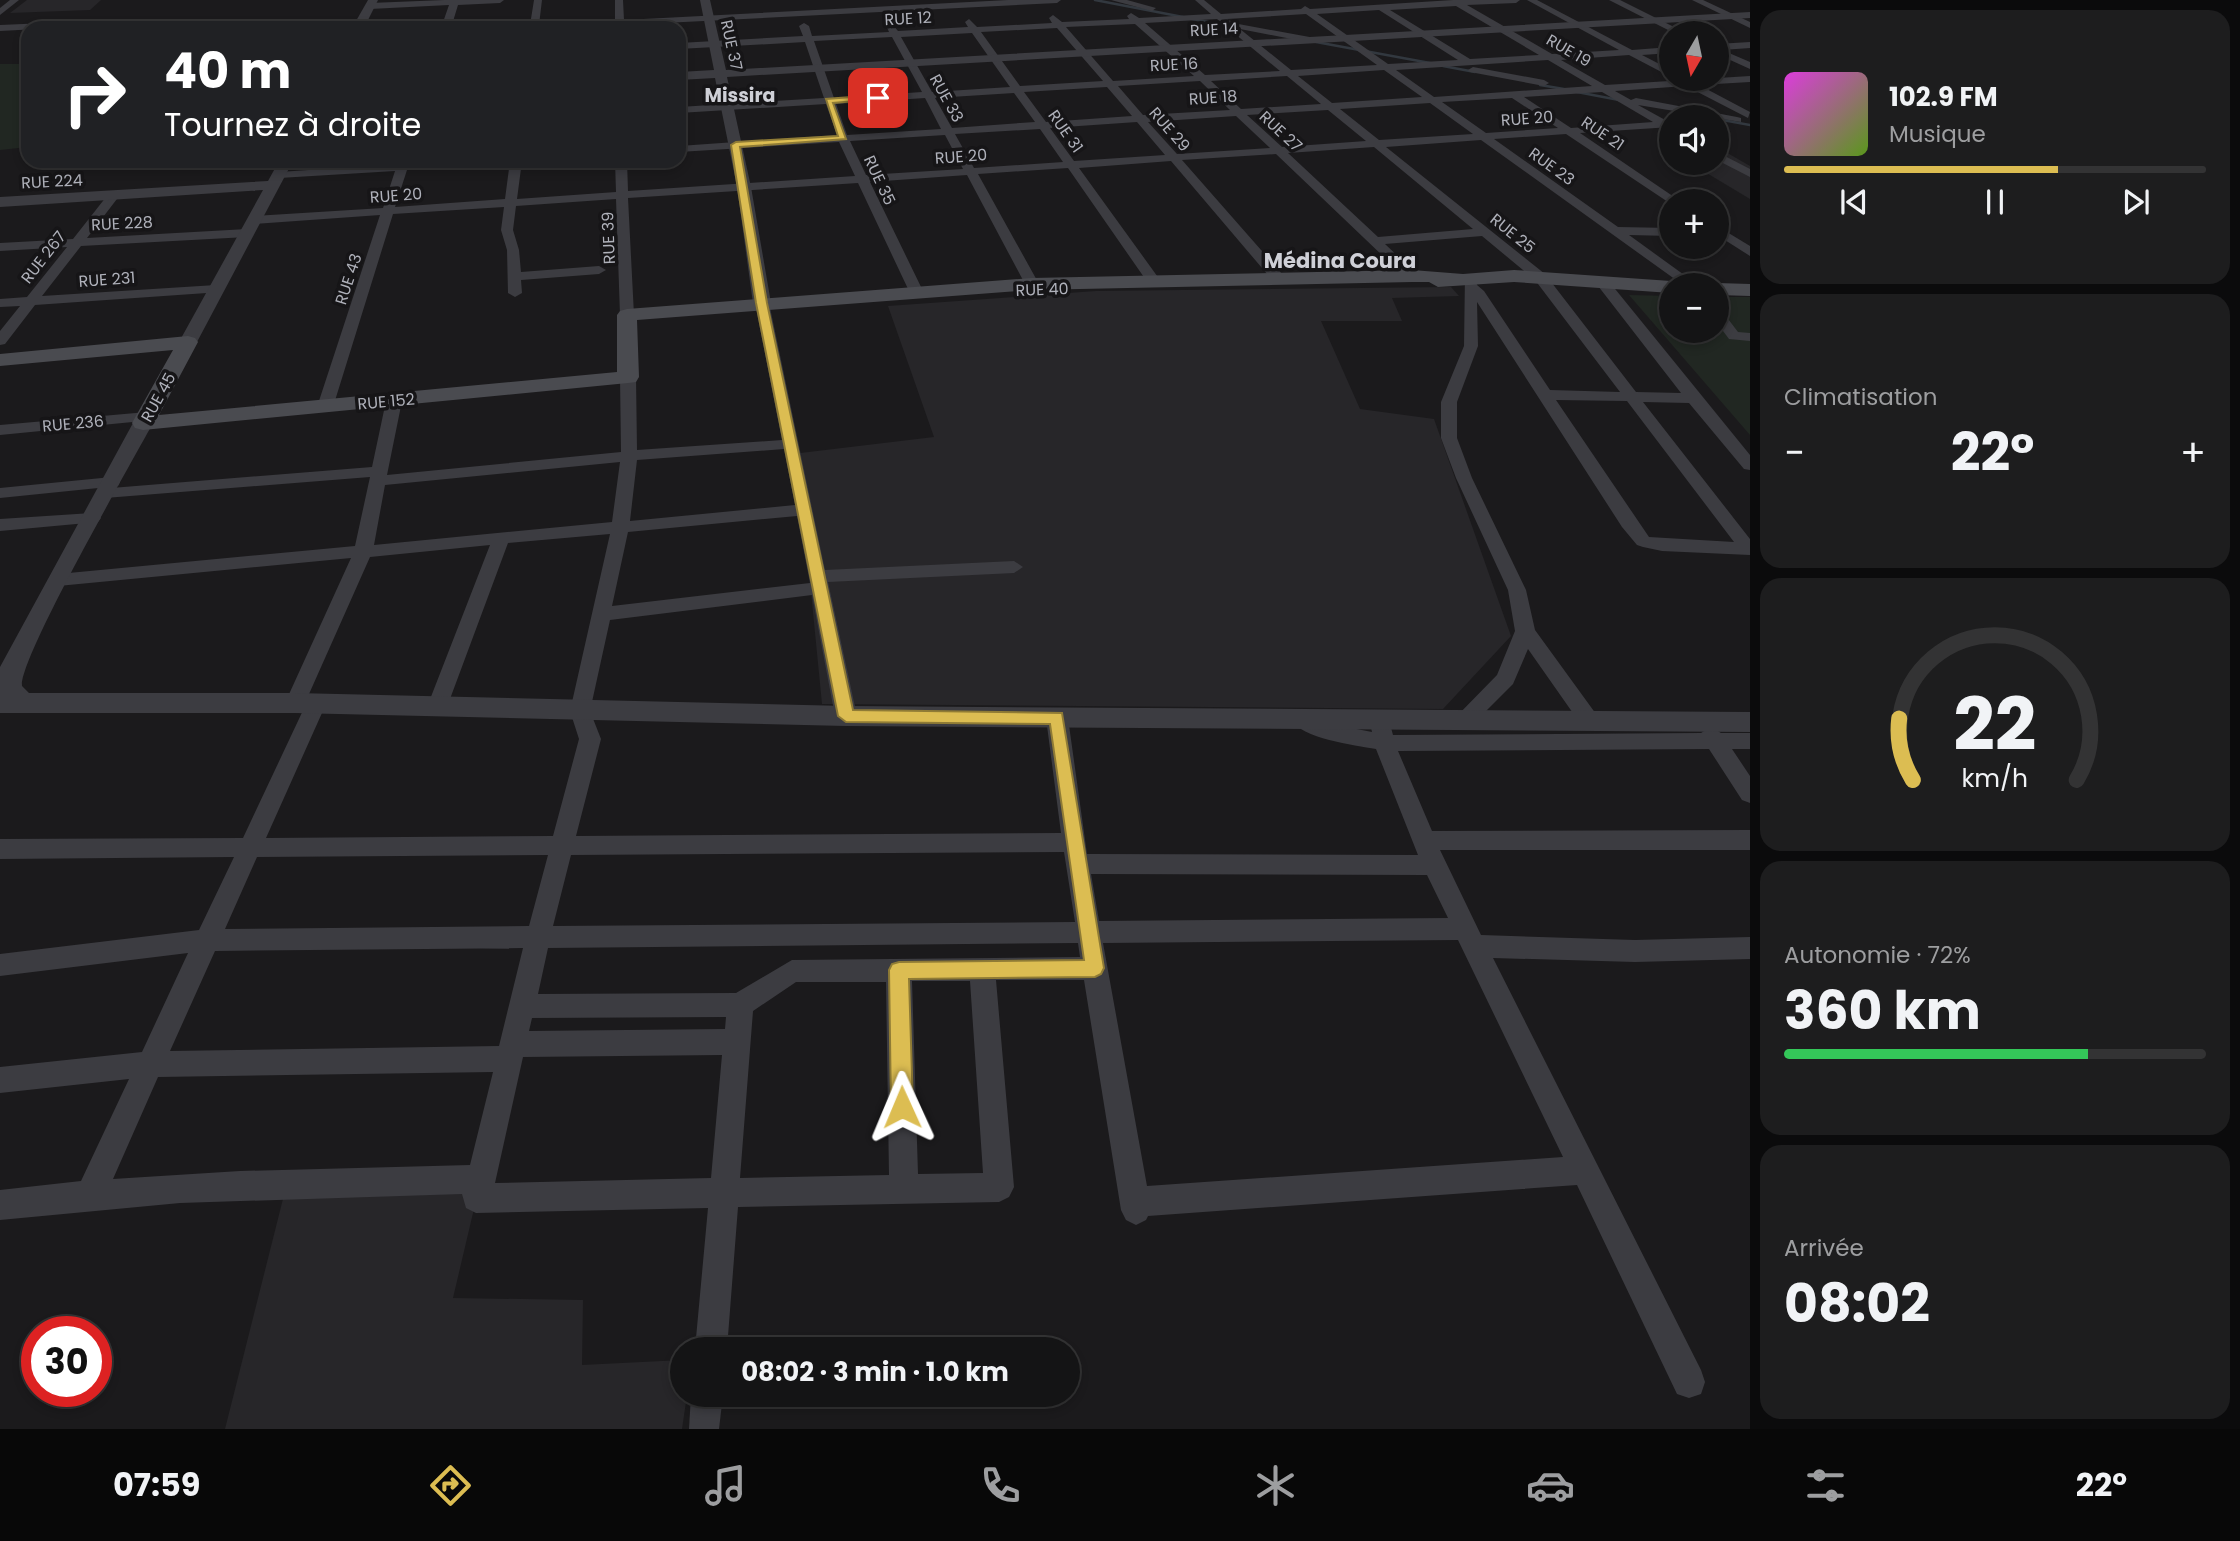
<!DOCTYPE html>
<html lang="fr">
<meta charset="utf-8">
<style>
body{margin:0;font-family:Poppins,sans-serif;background:#1d1d1e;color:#f1f3f6;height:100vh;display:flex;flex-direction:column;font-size:26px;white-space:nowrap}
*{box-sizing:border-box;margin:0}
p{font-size:23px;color:#9d9ea0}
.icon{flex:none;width:38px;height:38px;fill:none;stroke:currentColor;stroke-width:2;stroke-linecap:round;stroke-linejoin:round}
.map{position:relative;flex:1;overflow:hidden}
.details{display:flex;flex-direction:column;gap:10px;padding:10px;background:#0b0b0c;width:490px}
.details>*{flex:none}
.guide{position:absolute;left:21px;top:21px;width:665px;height:147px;border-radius:21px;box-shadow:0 4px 10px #0003,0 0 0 2px #333334;background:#202124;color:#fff;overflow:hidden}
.needle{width:46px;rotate:189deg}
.tools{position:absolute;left:1659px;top:21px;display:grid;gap:14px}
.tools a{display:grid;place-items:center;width:70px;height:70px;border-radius:50%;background:#141415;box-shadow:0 4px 10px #0003,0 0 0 2px #333334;font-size:35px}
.speed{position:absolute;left:21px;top:1316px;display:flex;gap:14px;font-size:35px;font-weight:700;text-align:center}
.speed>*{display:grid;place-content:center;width:91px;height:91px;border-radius:50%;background:#141415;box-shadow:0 4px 10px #0003,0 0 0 2px #333334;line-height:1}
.speed .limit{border:10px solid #d22;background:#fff;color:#111}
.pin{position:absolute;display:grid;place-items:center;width:60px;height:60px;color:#fff;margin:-30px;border-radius:14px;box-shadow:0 4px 10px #0006}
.me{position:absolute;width:77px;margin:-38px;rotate:359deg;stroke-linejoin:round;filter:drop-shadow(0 0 5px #0008)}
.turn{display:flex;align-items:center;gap:24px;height:147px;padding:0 28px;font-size:32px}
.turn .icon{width:91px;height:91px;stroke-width:2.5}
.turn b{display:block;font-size:49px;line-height:60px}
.big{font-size:52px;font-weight:700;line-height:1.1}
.details .widget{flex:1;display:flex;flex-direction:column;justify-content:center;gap:10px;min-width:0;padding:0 24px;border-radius:21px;background:#1d1d1e}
.details .dial{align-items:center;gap:0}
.dial svg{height:182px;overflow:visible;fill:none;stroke:#333334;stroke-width:7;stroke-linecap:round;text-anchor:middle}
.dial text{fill:#f1f3f6;stroke:none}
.song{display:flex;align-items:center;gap:21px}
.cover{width:84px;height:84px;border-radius:10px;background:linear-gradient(135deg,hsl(300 70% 55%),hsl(90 70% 35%))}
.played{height:7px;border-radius:4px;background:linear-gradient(90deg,#dcbd52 65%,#333334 65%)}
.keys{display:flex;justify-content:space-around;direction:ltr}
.heat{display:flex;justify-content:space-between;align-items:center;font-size:38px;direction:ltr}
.charge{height:10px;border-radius:5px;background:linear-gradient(90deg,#34c759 72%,#333334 0)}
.trip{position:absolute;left:670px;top:1337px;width:410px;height:70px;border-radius:35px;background:#141415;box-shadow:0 4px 10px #0003,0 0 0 2px #333334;font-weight:700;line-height:70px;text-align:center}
.tab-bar{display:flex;height:112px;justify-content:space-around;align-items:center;background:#080808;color:#9d9ea0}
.tab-bar .icon{width:49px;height:49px}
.tab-bar .selected{color:#dcbd52}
.tab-bar b{font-size:32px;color:#f1f3f6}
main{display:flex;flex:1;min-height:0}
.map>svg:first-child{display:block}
.built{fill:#272629}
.green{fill:#212722}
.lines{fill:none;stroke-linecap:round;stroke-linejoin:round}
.stream{stroke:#32383f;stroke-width:2.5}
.minor{fill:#3c3c41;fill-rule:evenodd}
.tertiary{fill:#3c3c41;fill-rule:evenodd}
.secondary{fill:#4a4b50;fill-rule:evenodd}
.route{fill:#dcbd52;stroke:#8f7b35;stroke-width:2}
.labels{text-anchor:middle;stroke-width:7;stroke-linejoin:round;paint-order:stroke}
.far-street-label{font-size:16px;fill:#afb1ba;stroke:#161517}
.far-quarter-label{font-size:19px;font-weight:bold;fill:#cfd0d7;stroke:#161517}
.far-district-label{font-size:21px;font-weight:bold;fill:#cfd0d7;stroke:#161517}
</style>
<main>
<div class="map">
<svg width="1750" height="1429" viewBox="0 0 1750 1429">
<rect width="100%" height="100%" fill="#1b1a1c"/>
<g class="built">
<path d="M27 0H101L90 10 10 13Z"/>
<path d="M1717 147 1750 166V199L1690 163H1717Z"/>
<path d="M1451 287 1459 296 1392 298 1402 321H1321L1360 409 1434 419 1511 636 1443 709 822 704 802 500 792 454 934 437 888 306 1096 291Z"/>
<path d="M481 1179 453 1298 583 1300 582 1365 682 1360V1395H687L682 1429H225L287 1183Z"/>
</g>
<g class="green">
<path d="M0 64H28V147L0 150Z"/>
<path d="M1629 295 1671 296V331H1717V297H1750V435Z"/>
</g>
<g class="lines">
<g class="stream">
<path d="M1095 0 1183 17"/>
<path d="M1192 19 1231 26"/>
<path d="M1316 42 1430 63"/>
<path d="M1443 66 1475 72"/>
<path d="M1540 85 1564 89"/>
<path d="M1577 92 1619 100"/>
<path d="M1674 111 1708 117"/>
<path d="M1717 119 1750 125"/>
</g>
<g class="minor">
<path d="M10 0H19L0 15V8Z"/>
<path d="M444 0H504L500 3 458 5 451 28H441L449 5 370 9 366 6 370 3Z"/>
<path d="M534 0H542L539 25 615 21V0H623L624 20 1008 0H1061L1057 3 624 25 625 28 615 26 519 28 530 25Z"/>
<path d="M1111 0H1127L1156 8 1152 11Z"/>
<path d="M1195 0H1204L1221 14 1301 9 1305 6 1310 9 1453 0H1520L1516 3 1467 5 1552 54 1619 50 1527 0H1537L1632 50 1671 47V53L1642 55 1671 70V77L1629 55 1561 60 1605 85 1750 76V82L1699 85 1750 112 1748 118 1686 86 1615 91 1631 100 1636 98 1737 117 1741 118V122L1638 105 1667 121H1671V127L1580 133 1680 201H1671V204L1566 134 1494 139 1618 227 1671 228V236L1629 235 1698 285H1683L1481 140 1386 147 1545 274 1636 392 1681 393 1595 282 1602 278 1607 279 1750 455V470L1744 469 1689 403 1643 402 1750 539V555L1662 551 1643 547 1637 545 1622 527 1477 302 1478 346 1457 402V438L1472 478 1526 590 1535 630 1596 714 1600 720 1596 726 1589 728 1582 726 1528 649 1513 684 1471 726 1464 728 1457 726 1453 720 1497 675 1515 631 1508 590 1456 478 1441 438V402L1464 346 1465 274H1475L1477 285 1484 291 1550 390 1620 392 1535 280 1482 236 1385 244 1419 276 1417 279H1407L1276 154 1182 160 1283 275V281H1273L1171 161 1079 168 1160 280 1153 284 1148 283 1068 168 978 174 1039 284 1032 288 1025 284 967 175 870 182 923 291 916 295 909 291 858 183 628 198 634 315 627 319 620 315 616 199 516 206 513 230 519 250 521 272 599 266 606 270 599 274 521 280 522 293 515 297 508 293 507 250 501 230 504 207 393 214 333 407 325 412 317 407 380 215 254 224 248 220 254 216 383 208 395 171 279 178 273 175 279 172 397 164 398 161H499L493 164 407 170 395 207 505 199 510 161H522L517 199 616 192 615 161H627L628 191 855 176 839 142 679 152V146L837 135 826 104 679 113V107L824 98 805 42 679 49V43L803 36 799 26 804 23 809 26 812 36 889 32 886 25 890 22 898 31 968 27 965 22 969 19 977 27 1052 23 1049 18 1053 15 1062 22 1129 19 1127 16 1131 13 1139 18 1211 14ZM1456 6 1539 55 1470 59 1390 10ZM1379 10 1458 60 1388 64 1317 14ZM1306 14 1377 65 1291 70 1240 29 1312 43 1315 42V38L1233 23 1227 19ZM1217 19 1280 71 1205 75 1145 23ZM1135 24 1194 76 1113 81 1066 27ZM1057 28 1103 81 1020 86 981 32ZM972 33 1010 87 932 92 901 37ZM892 37 922 92 834 98 814 41ZM1548 60 1592 86 1434 97 1396 70ZM1384 70 1422 97 1332 103 1298 76ZM1287 76 1321 104 1241 109 1211 81ZM1200 81 1230 110 1143 115 1118 86ZM1107 87 1132 116 1046 122 1024 92ZM1602 92 1653 122 1571 128 1524 97ZM1014 93 1035 122 952 128 935 98ZM925 98 941 129 847 135 836 104ZM1512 98 1558 128 1486 133 1442 102ZM1430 103 1473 134 1379 140 1340 109ZM1328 110 1366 141 1282 147 1247 115ZM1236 116 1270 148 1177 154 1148 122ZM1137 122 1165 155 1074 161 1050 128ZM1040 129 1063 162 974 168 955 134ZM945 135 963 169 866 175 850 141ZM1374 147 1473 229 1378 237 1288 153ZM1556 400 1627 401 1734 542 1649 537Z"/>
<path d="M1609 0H1620L1686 33H1674Z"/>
<path d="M1692 0H1703L1750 22V28Z"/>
<path d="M92 21 95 22V26L0 31V25Z"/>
<path d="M1750 42V48L1722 50 1750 62V69L1717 54V44Z"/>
<path d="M1473 67 1544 80 1549 83 1544 86 1470 72 1468 70Z"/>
<path d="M1717 152 1750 169V177L1717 160Z"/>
<path d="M114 191 120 195 87 238 247 229 253 233 247 237 81 246 42 296 216 285 223 289 221 292 35 305 5 344 0 345V331L20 306 0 307V299L27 297 67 247 0 251V243L73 239 110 192Z"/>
<path d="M1717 226 1750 246V256L1717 235Z"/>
<path d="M762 299 769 303 825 570 1014 561 1023 567 1014 573 828 582 857 716 853 722 846 724 839 722 835 716 812 595 610 620 590 711 601 739 576 836 1061 833 1046 718 1050 712 1057 710 1064 712 1068 718 1087 854 1418 855 1376 749C1354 745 1302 739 1290 719L1294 713 1301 711 1331 724 1372 732 1369 719 1373 713 1380 711 1387 713 1393 735 1701 733 1711 727 1721 733H1750V749H1732L1750 776V803L1742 800 1709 749 1398 751 1432 831 1750 830V850H1440L1481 935 1635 940 1750 937V959L1635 962 1493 958 1701 1370 1705 1382 1701 1394 1689 1398 1677 1394 1577 1185 1148 1216 1146 1220 1136 1225 1126 1220 1121 1210 1084 980H996L1014 1187 1009 1197 999 1202 738 1207 727 1349H695L708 1208 476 1213 466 1208 462 1194 180 1203 0 1220V1190L81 1181 129 1079 0 1093V1067L142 1052 188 953 0 976V954L199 930 234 857 0 859V839L243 838 306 704 309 699 316 696 323 699 326 704 266 838 553 836 579 739 570 711 610 534 508 543 447 707 444 712 437 715 430 712 427 707 490 545 370 557 305 703 302 708 295 711 288 708 285 703 351 558 58 586 51 584 49 580 51 576 58 574 355 546 370 477 105 498 96 493 99 489 372 467 386 401 394 396 402 401 387 475 621 452 620 377 628 372 636 377 637 450 782 440 755 303ZM784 449 795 505 630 521 637 460ZM620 462 612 522 374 545 385 485ZM797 516 810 583 612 606 628 532ZM1064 852 1075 922 553 926 571 855ZM548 855 529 926 225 929 257 857ZM1091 874 1427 875 1448 918 1099 921ZM1458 940 1563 1157 1147 1186 1103 943ZM1078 943 1080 957 792 960 736 993 538 994 548 948ZM523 948 499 1046 170 1051 215 951ZM912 981H970L983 1173 918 1174ZM796 982H886L889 1175 740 1178 753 1011ZM726 1017 725 1029 529 1031 532 1018ZM722 1055 711 1178 495 1183 523 1057ZM493 1072 470 1165 240 1171 113 1179 158 1077Z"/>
<path d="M1717 310 1722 311 1738 332 1750 333V341L1729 339 1717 323Z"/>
<path d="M147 412 155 417 153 420 0 435V425Z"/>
<path d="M112 477 120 482 118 486 0 498V488Z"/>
<path d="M92 513 98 514 101 518 98 522 0 531V519Z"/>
<path d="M691 1395H723L719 1429H689Z"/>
</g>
<g class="tertiary">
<path d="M368 0H378L364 28H352Z"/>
<path d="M700 0H710L726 70 1750 12V18L727 77 751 187 771 303 762 308 753 303 737 187 715 78 679 80V72L714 70Z"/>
<path d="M279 161H293L197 342 188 347 179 342 263 190 0 207V197L268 181Z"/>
<path d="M143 417 150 419 153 423C132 462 19 658 22 686L29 693H295L846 706 1750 712V732L846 726 295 713H0V667L133 423 136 419Z"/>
</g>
<g class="secondary">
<path d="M1412 270 1463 274 1514 270 1671 281 1679 285H1671V293L1514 282 1438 287 1429 282H1412L1032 290 637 320 639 377 636 382 628 383 143 430 135 428 132 423 173 350 0 366V354L188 336 195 338 198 342 159 415 617 372V315L620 311 627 309 1032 278Z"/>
<path d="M1717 283 1750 284V296L1717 295V285H1710Z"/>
</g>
</g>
<path class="route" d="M878 95 881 99 833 103 846 139 740 147 767 303 853 710 1062 713 1104 968 1101 974 1095 977 909 979 913 1107 909 1114 902 1117 894 1114 891 1107 889 970 892 964 899 962 1084 960 1050 724 846 722 838 716 756 303 731 145 736 142 838 136 826 99Z"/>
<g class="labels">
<g class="far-street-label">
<text transform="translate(908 18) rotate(-3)" y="6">RUE 12</text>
<text transform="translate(1214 29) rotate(-3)" y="6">RUE 14</text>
<text transform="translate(732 45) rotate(78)" y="6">RUE 37</text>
<text transform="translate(1569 50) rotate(30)" y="6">RUE 19</text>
<text transform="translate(1174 64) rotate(-3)" y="6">RUE 16</text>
<text transform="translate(1213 97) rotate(-4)" y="6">RUE 18</text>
<text transform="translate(947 98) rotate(61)" y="6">RUE 33</text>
<text transform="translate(1527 118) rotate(-4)" y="6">RUE 20</text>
<text transform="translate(1170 129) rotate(49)" y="6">RUE 29</text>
<text transform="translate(1066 131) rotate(55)" y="6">RUE 31</text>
<text transform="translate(1281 131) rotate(43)" y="6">RUE 27</text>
<text transform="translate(1603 133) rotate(34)" y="6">RUE 21</text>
<text transform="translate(961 156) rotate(-4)" y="6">RUE 20</text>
<text transform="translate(1552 166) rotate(36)" y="6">RUE 23</text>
<text transform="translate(880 180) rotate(65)" y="6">RUE 35</text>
<text transform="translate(52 181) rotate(-3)" y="6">RUE 224</text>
<text transform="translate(396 195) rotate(-4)" y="6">RUE 20</text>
<text transform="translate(122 223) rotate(-3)" y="6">RUE 228</text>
<text transform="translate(1513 233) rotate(39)" y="6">RUE 25</text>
<text transform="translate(608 238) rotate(-92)" y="6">RUE 39</text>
<text transform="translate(43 257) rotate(-52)" y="6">RUE 267</text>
<text transform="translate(107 279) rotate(-4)" y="6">RUE 231</text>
<text transform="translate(348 279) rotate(-72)" y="6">RUE 43</text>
<text transform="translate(1042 289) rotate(-2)" y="6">RUE 40</text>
<text transform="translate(158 397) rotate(-61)" y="6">RUE 45</text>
<text transform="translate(386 401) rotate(-5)" y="6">RUE 152</text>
<text transform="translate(73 423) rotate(-5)" y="6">RUE 236</text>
</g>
<g class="far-quarter-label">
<text x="740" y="102">Missira</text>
</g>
<g class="far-district-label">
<text x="1340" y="268">Médina Coura</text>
</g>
</g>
</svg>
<div class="tools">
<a><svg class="needle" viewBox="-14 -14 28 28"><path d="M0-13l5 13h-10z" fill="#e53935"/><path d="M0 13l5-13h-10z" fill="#9d9ea0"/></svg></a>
<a><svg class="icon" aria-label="sound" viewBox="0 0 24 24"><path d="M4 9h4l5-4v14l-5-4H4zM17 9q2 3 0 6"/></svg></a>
<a>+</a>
<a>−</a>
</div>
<div class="speed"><div class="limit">30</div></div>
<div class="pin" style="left:878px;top:98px;background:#d93025"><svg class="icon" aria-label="arrive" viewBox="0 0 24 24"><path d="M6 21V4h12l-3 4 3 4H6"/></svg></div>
<svg class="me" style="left:902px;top:1107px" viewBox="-20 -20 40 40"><path d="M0-17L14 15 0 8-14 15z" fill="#dcbd52" stroke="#fff" stroke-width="4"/></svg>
<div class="trip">08:02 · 3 min · 1.0 km</div>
<div class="guide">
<div class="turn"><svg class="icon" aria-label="right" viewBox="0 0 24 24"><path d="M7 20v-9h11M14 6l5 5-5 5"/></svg><div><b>40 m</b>Tournez à droite</div></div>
</div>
</div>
<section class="details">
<div class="widget">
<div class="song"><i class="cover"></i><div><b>102.9 FM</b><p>Musique</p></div></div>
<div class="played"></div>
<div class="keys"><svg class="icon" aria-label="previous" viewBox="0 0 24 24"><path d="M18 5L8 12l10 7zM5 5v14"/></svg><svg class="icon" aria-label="pause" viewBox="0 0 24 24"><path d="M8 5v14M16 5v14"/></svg><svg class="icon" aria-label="next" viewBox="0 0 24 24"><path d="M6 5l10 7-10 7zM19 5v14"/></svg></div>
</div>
<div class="widget"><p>Climatisation</p>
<div class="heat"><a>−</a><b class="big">22°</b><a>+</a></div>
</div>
<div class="widget dial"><svg viewBox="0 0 100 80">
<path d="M14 69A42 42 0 1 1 86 69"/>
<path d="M14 69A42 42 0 0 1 8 42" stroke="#dcbd52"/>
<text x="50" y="56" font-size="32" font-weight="700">22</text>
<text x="50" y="72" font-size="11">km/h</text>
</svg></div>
<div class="widget"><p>Autonomie · 72%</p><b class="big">360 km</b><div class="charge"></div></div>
<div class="widget"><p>Arrivée</p><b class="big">08:02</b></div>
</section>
</main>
<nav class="tab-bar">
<b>07:59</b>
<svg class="icon selected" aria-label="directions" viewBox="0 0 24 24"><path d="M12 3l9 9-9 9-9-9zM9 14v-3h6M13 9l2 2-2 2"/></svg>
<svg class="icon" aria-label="music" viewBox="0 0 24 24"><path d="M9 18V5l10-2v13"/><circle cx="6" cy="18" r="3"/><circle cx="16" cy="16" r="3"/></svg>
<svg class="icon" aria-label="phone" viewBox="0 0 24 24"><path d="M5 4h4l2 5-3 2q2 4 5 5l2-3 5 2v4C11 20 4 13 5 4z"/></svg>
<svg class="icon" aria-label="climate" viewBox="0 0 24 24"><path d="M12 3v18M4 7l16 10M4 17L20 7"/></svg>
<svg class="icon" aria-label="car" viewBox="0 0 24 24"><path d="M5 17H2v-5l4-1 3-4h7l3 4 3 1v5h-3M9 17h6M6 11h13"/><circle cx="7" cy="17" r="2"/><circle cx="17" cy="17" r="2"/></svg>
<svg class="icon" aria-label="filters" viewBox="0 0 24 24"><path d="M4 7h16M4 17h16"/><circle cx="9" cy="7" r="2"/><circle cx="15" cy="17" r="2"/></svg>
<b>22°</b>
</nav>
